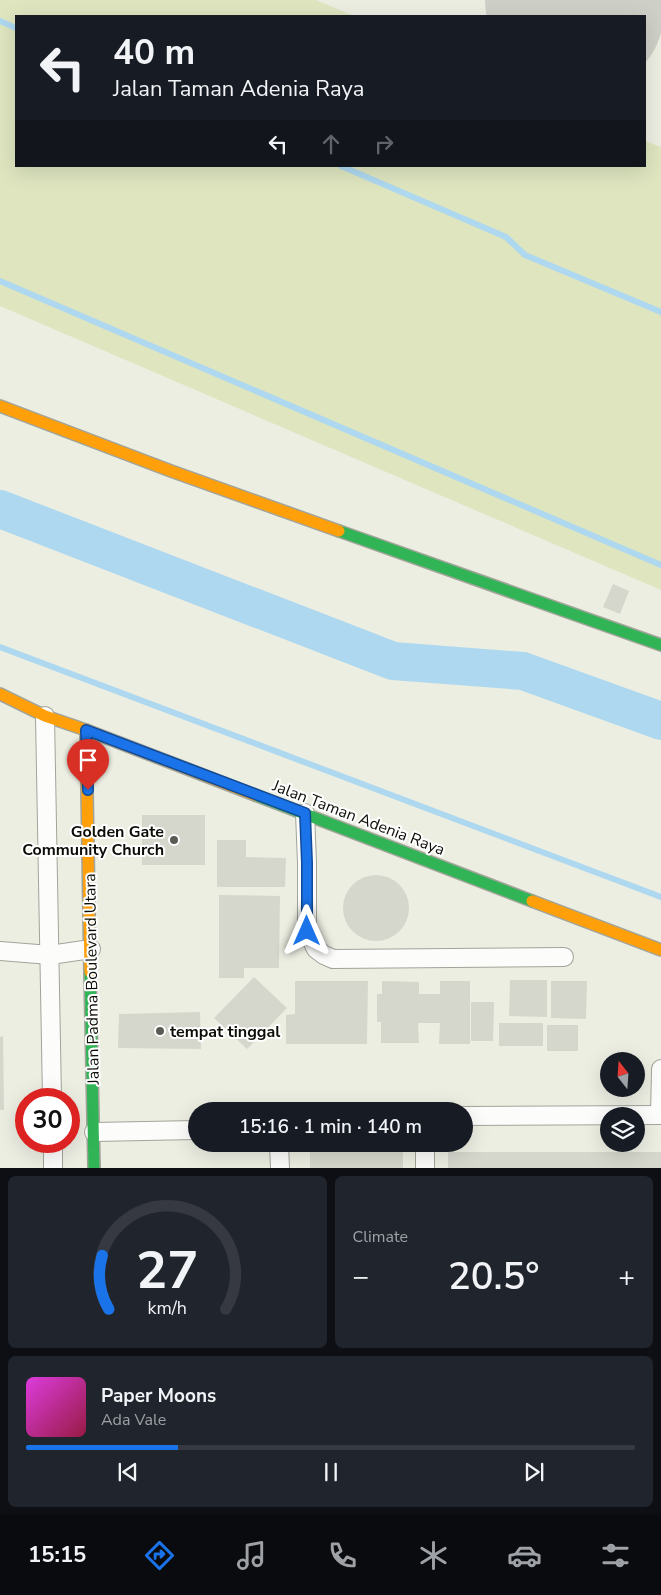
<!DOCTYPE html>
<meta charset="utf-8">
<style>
body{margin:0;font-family:"Nunito Sans",sans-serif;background:#20242c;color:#f1f3f6;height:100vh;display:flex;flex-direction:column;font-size:19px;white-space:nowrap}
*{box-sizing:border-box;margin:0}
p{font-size:16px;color:#9ea1a6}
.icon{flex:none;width:28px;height:28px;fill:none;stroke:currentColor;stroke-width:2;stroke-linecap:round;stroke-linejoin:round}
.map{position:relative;height:1168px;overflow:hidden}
.panel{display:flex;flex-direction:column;gap:8px;padding:8px;background:#0d0f14;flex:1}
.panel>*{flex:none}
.hud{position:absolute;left:15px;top:15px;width:631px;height:152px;border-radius:0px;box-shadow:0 5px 20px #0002;background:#171b24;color:#f1f3f6;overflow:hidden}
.needle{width:32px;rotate:343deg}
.fabs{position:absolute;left:600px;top:1052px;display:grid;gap:10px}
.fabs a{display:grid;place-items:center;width:45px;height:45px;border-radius:50%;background:#171b24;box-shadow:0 5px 20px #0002;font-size:25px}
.speed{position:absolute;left:15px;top:1088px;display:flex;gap:10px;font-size:25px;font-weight:700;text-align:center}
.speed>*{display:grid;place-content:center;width:65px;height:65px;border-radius:50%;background:#171b24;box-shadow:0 5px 20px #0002;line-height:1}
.speed .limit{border:8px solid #d22;background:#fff;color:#111}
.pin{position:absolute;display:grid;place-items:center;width:42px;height:42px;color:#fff;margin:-51px -21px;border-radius:50% 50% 50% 0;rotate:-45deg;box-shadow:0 0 5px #0007}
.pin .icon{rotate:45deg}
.me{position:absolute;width:55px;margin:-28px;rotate:0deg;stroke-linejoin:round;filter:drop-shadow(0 0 4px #0008)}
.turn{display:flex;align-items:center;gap:18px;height:105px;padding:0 15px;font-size:22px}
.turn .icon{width:65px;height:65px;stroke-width:2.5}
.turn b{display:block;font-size:35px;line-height:42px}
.lanes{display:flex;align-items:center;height:48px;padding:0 15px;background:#0003;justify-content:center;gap:25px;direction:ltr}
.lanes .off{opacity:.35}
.big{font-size:38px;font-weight:600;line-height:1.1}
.panel .widget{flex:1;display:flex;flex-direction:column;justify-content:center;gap:8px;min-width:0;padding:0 18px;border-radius:8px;background:#20242c}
.panel .dial{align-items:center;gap:0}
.dial svg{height:130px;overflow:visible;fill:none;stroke:#363941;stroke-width:7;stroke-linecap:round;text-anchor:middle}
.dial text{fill:#f1f3f6;stroke:none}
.song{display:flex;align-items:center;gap:15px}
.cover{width:60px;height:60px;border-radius:8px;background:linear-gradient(135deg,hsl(300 70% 55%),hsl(340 70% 35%))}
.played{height:5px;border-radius:2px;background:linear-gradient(90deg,#1a73e8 25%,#363941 25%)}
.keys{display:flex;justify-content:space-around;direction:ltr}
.heat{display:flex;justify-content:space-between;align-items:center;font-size:28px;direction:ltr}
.panel .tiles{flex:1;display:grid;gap:8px;grid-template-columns:1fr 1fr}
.widget:last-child{grid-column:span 2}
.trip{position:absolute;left:188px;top:1102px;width:285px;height:50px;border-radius:25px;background:#171b24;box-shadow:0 5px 20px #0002;font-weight:600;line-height:50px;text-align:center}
.tab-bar{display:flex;height:80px;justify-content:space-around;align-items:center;background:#090b0e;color:#9ea1a6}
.tab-bar .icon{width:35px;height:35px}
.tab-bar .on{color:#1a73e8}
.tab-bar b{font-size:22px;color:#f1f3f6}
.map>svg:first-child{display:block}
.green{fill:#dee5bf}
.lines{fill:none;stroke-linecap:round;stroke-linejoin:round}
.stream{stroke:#aed8ef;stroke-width:6}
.river{stroke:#aed8ef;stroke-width:38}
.runway{stroke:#ced0c8;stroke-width:140}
.building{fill:#d5d7cd}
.street-casing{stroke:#a2a49a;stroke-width:20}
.fast-casing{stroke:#a2a49a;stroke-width:14}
.slow-casing{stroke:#a2a49a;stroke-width:14}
.street{stroke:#fcfcfb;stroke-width:18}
.fast{stroke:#30b455;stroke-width:11}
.slow{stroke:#ff9f0a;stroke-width:11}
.route-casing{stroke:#114b97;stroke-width:12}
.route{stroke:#1a73e8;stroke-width:9}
.poi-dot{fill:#5a5c53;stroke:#fff;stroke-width:2}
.labels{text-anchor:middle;stroke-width:4;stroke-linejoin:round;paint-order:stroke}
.street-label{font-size:16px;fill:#0c0d06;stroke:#fff}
.poi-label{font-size:16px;font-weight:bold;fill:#0c0d06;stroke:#fff;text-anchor:end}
</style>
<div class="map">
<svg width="661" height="1168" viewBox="0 0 661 1168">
<rect width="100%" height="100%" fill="#eceee2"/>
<path class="green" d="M0 0H316L354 16H16V166H645V141L661 147V590L0 306Z"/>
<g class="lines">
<g class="stream">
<path d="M0 21 16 28"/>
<path d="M341 166 506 237 525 255 661 312"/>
<path d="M0 281 661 565"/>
<path d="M0 647 661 897"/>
</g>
<path class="river" d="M0 509 393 661 523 671 661 721"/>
<path class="runway" d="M555 0 593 16"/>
</g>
<g class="building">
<path d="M613 584 629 591 620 614 603 607Z"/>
<rect x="142" y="815" width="63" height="50"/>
<path d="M217 840H246V857L286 858 285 887H217Z"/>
<circle cx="376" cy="908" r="33"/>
<path d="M219 895 280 896 279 968H244V978H219Z"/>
<path d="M254 977 287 1008 247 1049 214 1018Z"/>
<path d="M510 980H547V1017L509 1016Z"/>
<path d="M295 981H368L367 1044H286V1015L295 1014Z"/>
<path d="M382 981 419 982V994H440V981H470V1044H439L440 1023H418L419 1043H381V1022H377V994H382Z"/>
<path d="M551 981H587L586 1019 551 1018Z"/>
<path d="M471 1002H494L493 1041H471Z"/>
<path d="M200 1012 201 1049 118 1048 119 1014Z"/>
<rect x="499" y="1023" width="44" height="23"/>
<rect x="547" y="1025" width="31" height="26"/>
<path d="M3 1036 4 1110H0V1037Z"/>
<path d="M357 1147H403V1168H310V1148Z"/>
<rect x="448" y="1152" width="213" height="16"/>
</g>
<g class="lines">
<g class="street-casing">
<g id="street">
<path d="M45 716 52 1099"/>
<path d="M305 813 307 863V931L316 949 324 955 333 959 564 957"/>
<path d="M0 951 50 955 91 949"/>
<path d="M660 1115 661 1069"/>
<path d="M464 1116 661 1115"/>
<path d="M94 1132 196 1130"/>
<path d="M53 1141V1168"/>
<path d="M279 1144 280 1168"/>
<path d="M425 1144V1168"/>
</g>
</g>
<g class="fast-casing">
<g id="fast">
<path d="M339 531 661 645"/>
<path d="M255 795 532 901"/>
<path d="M90 972 94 1168"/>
</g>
</g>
<g class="slow-casing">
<g id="slow">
<path d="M0 406 171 471 339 531"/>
<path d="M0 694 45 716 86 730 255 795"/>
<path d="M86 730 90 972"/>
<path d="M532 901 661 950"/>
</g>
</g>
<use href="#street" class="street"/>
<use href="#fast" class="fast"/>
<use href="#slow" class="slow"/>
</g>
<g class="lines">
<g class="route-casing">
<path id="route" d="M88 790 86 730 305 813 307 863V931"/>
</g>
<use href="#route" class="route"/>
</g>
<g class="poi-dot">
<circle cx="174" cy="840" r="5"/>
<circle cx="160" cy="1031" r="5"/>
</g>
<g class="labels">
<g class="street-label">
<text transform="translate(359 817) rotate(21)" y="6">Jalan Taman Adenia Raya</text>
<text transform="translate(91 979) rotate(-91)" y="6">Jalan Padma Boulevard Utara</text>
</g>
<g class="poi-label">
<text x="164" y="837">Golden Gate<tspan x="164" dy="18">Community Church</tspan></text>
<text x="170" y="1037" text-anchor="start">tempat tinggal</text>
</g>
</g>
</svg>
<div class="fabs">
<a><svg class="needle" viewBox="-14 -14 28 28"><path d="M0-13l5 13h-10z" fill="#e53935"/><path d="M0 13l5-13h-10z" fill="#9ea1a6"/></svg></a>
<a><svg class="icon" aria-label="layers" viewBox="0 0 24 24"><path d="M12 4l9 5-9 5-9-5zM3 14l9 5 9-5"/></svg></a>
</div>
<div class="speed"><div class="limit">30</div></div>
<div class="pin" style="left:88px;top:790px;background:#d93025"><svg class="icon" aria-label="arrive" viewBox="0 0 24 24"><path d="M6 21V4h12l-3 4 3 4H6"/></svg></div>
<svg class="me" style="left:307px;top:931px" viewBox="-20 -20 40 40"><path d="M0-17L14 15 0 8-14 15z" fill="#1a73e8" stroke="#fff" stroke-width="4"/></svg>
<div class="trip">15:16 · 1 min · 140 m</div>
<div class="hud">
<div class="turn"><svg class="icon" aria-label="left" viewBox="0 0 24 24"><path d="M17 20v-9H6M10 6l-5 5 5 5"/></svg><div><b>40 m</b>Jalan Taman Adenia Raya</div></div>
<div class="lanes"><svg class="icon" aria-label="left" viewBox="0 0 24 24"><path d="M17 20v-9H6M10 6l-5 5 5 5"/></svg><svg class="icon off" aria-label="ahead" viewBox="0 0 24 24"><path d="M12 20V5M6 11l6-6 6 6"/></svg><svg class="icon off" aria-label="right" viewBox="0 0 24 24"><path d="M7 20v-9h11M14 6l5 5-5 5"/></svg></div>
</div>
</div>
<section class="panel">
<div class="tiles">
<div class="widget dial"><svg viewBox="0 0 100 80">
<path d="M14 69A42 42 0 1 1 86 69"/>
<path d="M14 69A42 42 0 0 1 10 36" stroke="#1a73e8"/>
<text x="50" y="56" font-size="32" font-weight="700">27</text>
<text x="50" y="72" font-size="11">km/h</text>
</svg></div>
<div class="widget"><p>Climate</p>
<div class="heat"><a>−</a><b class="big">20.5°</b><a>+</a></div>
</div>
<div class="widget">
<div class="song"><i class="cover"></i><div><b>Paper Moons</b><p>Ada Vale</p></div></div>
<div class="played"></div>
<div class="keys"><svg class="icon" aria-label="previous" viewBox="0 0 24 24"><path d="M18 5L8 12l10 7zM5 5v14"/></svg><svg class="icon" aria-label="pause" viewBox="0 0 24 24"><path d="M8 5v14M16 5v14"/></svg><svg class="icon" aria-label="next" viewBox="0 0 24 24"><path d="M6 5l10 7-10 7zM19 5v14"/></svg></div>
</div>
</div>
</section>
<nav class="tab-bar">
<b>15:15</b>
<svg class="icon on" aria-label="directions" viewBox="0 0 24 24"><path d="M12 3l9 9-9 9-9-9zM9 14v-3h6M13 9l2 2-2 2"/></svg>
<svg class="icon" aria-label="music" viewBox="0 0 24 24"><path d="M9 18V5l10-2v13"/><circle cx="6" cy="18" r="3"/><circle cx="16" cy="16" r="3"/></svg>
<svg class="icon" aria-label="phone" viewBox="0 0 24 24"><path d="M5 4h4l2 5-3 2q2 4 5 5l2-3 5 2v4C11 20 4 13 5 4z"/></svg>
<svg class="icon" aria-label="climate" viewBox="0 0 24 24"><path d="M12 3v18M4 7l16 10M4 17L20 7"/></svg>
<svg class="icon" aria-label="car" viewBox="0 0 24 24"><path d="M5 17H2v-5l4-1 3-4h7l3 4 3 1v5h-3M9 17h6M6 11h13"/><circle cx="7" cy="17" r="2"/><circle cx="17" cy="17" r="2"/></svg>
<svg class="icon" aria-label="filters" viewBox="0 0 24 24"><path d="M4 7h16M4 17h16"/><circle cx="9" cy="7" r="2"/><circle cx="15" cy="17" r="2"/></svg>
</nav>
